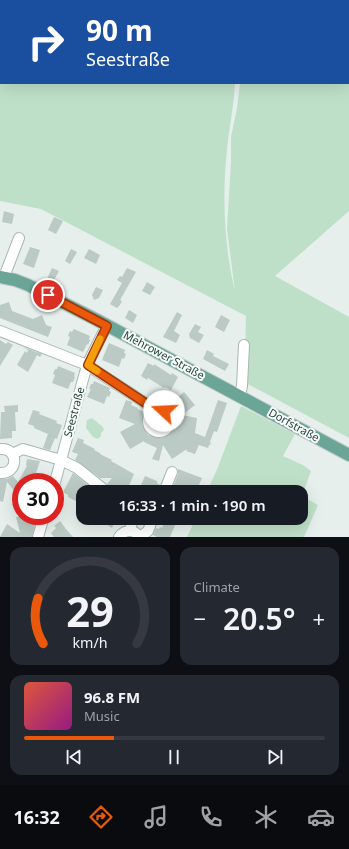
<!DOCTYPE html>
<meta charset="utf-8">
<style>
body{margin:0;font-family:"Noto Sans",sans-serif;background:#242831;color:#f1f3f6;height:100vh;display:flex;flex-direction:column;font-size:15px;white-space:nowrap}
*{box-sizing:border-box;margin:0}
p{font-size:13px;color:#9ea1a6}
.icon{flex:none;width:22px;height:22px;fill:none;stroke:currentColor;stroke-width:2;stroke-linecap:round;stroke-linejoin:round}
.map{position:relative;height:537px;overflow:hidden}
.drawer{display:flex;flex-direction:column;gap:10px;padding:10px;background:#0d0f14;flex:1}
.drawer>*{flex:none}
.hud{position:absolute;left:0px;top:0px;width:349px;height:84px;box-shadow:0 4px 16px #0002;background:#1a4fa0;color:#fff;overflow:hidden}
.speed{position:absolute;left:12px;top:473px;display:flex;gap:8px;font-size:20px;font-weight:700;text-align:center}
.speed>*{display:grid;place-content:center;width:52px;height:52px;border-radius:50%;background:#171b24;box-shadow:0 4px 16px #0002;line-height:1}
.speed .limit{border:6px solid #d22;background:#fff;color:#111}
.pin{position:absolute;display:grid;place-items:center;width:34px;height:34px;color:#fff;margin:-17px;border:2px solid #fff;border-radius:50%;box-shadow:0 1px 4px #0007}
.me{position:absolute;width:44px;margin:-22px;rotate:290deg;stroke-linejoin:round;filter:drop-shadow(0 0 3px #0008)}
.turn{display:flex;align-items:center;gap:14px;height:84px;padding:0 20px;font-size:18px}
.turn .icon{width:52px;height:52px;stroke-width:2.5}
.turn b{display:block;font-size:28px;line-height:34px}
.big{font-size:30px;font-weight:600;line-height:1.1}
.drawer .card{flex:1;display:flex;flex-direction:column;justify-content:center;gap:6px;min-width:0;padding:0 14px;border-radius:12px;background:#242831}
.drawer .dial{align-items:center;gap:0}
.dial svg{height:104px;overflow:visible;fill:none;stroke:#363941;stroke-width:7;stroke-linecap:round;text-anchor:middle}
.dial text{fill:#f1f3f6;stroke:none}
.song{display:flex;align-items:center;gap:12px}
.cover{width:48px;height:48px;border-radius:6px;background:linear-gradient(135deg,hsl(10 70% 55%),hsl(310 70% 35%))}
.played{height:4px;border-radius:2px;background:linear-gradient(90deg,#ea580c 30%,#363941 30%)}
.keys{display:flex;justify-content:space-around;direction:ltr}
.heat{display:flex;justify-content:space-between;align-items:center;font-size:22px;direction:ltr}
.drawer .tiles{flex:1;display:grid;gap:10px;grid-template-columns:1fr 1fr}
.card:last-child{grid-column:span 2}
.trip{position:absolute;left:76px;top:485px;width:232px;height:40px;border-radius:12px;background:#171b24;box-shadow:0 4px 16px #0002;font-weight:600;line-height:40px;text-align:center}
.dock{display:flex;height:64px;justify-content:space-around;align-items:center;background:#090b0e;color:#9ea1a6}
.dock .icon{width:28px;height:28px}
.dock .selected{color:#ea580c}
.dock b{font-size:18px;color:#f1f3f6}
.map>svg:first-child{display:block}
.green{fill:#bfe0c8}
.building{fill:#bbcac4}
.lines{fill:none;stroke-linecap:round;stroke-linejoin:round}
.minor-casing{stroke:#a8b8b2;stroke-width:12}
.major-casing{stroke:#c2cac8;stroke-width:14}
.minor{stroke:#fff;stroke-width:10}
.major{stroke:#6aa596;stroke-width:12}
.route-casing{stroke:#983908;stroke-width:10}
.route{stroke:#ea580c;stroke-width:7}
.slow{stroke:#f59e0b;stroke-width:7}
.labels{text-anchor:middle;stroke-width:4;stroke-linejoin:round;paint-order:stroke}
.street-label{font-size:11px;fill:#24423a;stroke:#f7fbf9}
</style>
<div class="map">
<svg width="349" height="537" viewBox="0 0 349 537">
<rect width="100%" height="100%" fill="#e6efeb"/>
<g class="green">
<path d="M0 0H239L1 1V83H235C234 106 229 128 227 150 222 195 224 247 235 291L227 229 231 162V137L237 108 240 83H348V6L349 7V211L275 276 349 317V438L244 382 246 316 41 209 0 201Z"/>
<path d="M241 406 295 434 283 456 303 465 311 471 302 496 318 505 304 537H187L196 518H301V492H207L218 467Z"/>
<path d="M92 418 103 427 104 430 101 433V436L98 439 93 437 86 428 87 420Z"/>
</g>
<g class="building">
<path d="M4 211 14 214 12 224 2 222Z"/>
<path d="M54 217 63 221 56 234 48 230Z"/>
<path d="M30 247 40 250 34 268 23 264Z"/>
<path d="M71 249 77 252 70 264 65 261Z"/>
<path d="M89 249 100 255 96 264 84 258Z"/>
<path d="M52 268 59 271 53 282 47 279Z"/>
<path d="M127 268 136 272 120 300 122 301 120 305 117 308 110 304 122 283 117 280 120 276 122 277Z"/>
<path d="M147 282 155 287 150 295 142 291Z"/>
<path d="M96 287 103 290 99 298 94 300 92 295Z"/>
<path d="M9 302 12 311 33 319 42 315 46 325 52 327 48 337 0 318V305Z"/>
<path d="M129 310 137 315 133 323 125 318Z"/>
<path d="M177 312 182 315 174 331 180 335 176 343 163 337Z"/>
<path d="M221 315 230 320 224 332 215 327Z"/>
<path d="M195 324 201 327 198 332 204 335 199 343 190 338 189 334Z"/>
<path d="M74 329 90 336 89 339 90 340 88 345 87 344 83 352 67 345 70 337 68 336 70 331 72 332Z"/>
<path d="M0 340 6 344 8 342 13 345 0 366Z"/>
<path d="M109 343 125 350 124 353 126 354 124 359 122 358 119 367 102 360Z"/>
<path d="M23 347 42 354 40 357 37 355 28 372 17 365 25 351 27 353 28 350Z"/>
<path d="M207 350 214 354 213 356 229 364 225 371 203 359Z"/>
<path d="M148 363 154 366V364L171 375 172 373 178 377 171 390 165 387 164 388 148 378 147 380 141 376Z"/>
<path d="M58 366 75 373 74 376 75 377 73 382H71L68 389 52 383 55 375 53 374 55 369H57Z"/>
<path d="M94 381 110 388 109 391 111 392 109 397 107 396 104 404 87 397 91 389H89L91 384H93Z"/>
<path d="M184 392 195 405 182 415 197 418 195 433 205 437 218 400 227 403 217 432 214 431 210 442 211 444 209 445 208 448 199 445 195 454 186 451 187 449 172 459 163 445 159 461 152 459 157 448 144 442V441L130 449 120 432 135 424 119 418 126 400 132 402 131 405 138 408 137 409 145 412 142 423 148 435 162 438 173 431 174 423 175 417 167 407Z"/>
<path d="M18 405V412H15L16 431H12V438L0 439 1 412H5L4 406Z"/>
<path d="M33 410 40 412 39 414 57 421 56 423 62 425 57 439 55 438 50 450 43 448 48 434 34 428V426L28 424Z"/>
<path d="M78 438 84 440 83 443 95 449 94 450 100 453V454L112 460 111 461 134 474 128 488 122 485 119 492H113L111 487 107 484 112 478H100L75 460 78 454 72 452Z"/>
<path d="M27 459 40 461 35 476H34L30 482H21V498L17 492 16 493 7 482 3 502 0 501V479H7L13 476 18 482 27 466 26 465Z"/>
<path d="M178 469 202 478 196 492H178L172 490 178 474Z"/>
<path d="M73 473 92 488 89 492H83V505L68 497V495L63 492Z"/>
<path d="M145 476 157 481V483L160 485 158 492H138Z"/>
<path d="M23 516H37L36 520 34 521 35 525 32 537H0L7 524 20 533 16 517Z"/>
<path d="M97 518H116L112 528Z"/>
<path d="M166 518H178L170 537H157L153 535 156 528 159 529 160 527 162 528Z"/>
<path d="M60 521 66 529 73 537H54L51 533 56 528 54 526Z"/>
</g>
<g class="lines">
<g class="minor-casing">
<g id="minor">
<path d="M4 277 19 238"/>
<path d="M0 331 87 365 150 406 153 411"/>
<path d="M240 396 242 386 244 345"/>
<circle cx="159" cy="421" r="11"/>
<path d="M0 449C19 447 19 474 0 473"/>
<path d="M12 454 23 449 61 460 77 468 107 492"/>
<path d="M55 482 87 365 107 325"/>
<path d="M164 492 172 472"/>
<path d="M130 518 132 522 130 531"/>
<path d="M38 537 44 516"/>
<path d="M119 537C125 529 134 529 140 537"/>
<path d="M140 537 148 531 153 518"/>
</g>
</g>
<g class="major-casing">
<path id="major" d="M0 277 15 280 28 285 97 320 349 455"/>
</g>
<use href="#minor" class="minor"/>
<use href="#major" class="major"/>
</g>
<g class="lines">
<g class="route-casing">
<path id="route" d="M48 295 107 326 88 365 150 406 153 411 157 410 164 411"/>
</g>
<use href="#route" class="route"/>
<path class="slow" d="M97 371 88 365 100 339"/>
</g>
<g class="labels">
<g class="street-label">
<text transform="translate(164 355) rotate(28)" y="4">Mehrower Straße</text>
<text transform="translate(74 412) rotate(-75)" y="4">Seestraße</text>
<text transform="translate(294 425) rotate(29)" y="4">Dorfstraße</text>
</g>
</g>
</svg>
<div class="speed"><div class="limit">30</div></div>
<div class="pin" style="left:48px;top:295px;background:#d93025"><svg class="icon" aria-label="arrive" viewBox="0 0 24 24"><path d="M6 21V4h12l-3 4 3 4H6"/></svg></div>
<svg class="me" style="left:164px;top:411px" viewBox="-20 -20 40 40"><circle r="19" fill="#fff"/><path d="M0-13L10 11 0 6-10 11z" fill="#ea580c"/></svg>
<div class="trip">16:33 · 1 min · 190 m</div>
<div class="hud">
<div class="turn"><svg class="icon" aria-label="right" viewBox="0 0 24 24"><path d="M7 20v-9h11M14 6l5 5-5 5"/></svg><div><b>90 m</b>Seestraße</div></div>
</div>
</div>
<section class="drawer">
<div class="tiles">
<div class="card dial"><svg viewBox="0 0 100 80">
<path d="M14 69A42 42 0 1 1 86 69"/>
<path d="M14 69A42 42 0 0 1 10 34" stroke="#ea580c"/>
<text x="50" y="56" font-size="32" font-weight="700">29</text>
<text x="50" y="72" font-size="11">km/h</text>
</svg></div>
<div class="card"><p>Climate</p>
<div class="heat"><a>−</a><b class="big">20.5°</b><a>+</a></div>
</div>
<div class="card">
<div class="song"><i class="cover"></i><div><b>96.8 FM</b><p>Music</p></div></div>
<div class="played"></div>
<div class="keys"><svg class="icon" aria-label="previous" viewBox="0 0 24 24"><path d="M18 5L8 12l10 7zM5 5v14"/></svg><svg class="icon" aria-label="pause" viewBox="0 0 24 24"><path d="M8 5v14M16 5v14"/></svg><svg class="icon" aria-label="next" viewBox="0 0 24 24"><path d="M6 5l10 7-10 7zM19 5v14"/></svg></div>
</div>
</div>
</section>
<nav class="dock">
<b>16:32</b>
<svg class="icon selected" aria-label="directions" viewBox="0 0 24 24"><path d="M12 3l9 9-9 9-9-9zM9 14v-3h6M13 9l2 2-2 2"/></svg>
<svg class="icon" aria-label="music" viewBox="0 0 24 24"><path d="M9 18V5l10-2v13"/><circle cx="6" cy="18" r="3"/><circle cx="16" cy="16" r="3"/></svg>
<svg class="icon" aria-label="phone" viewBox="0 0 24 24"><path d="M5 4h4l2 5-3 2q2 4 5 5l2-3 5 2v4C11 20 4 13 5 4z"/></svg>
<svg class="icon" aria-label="climate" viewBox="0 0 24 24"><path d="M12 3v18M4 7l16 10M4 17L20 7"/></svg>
<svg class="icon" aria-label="car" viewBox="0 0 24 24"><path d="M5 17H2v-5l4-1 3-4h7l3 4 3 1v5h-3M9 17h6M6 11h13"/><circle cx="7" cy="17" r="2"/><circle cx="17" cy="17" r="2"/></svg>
</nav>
